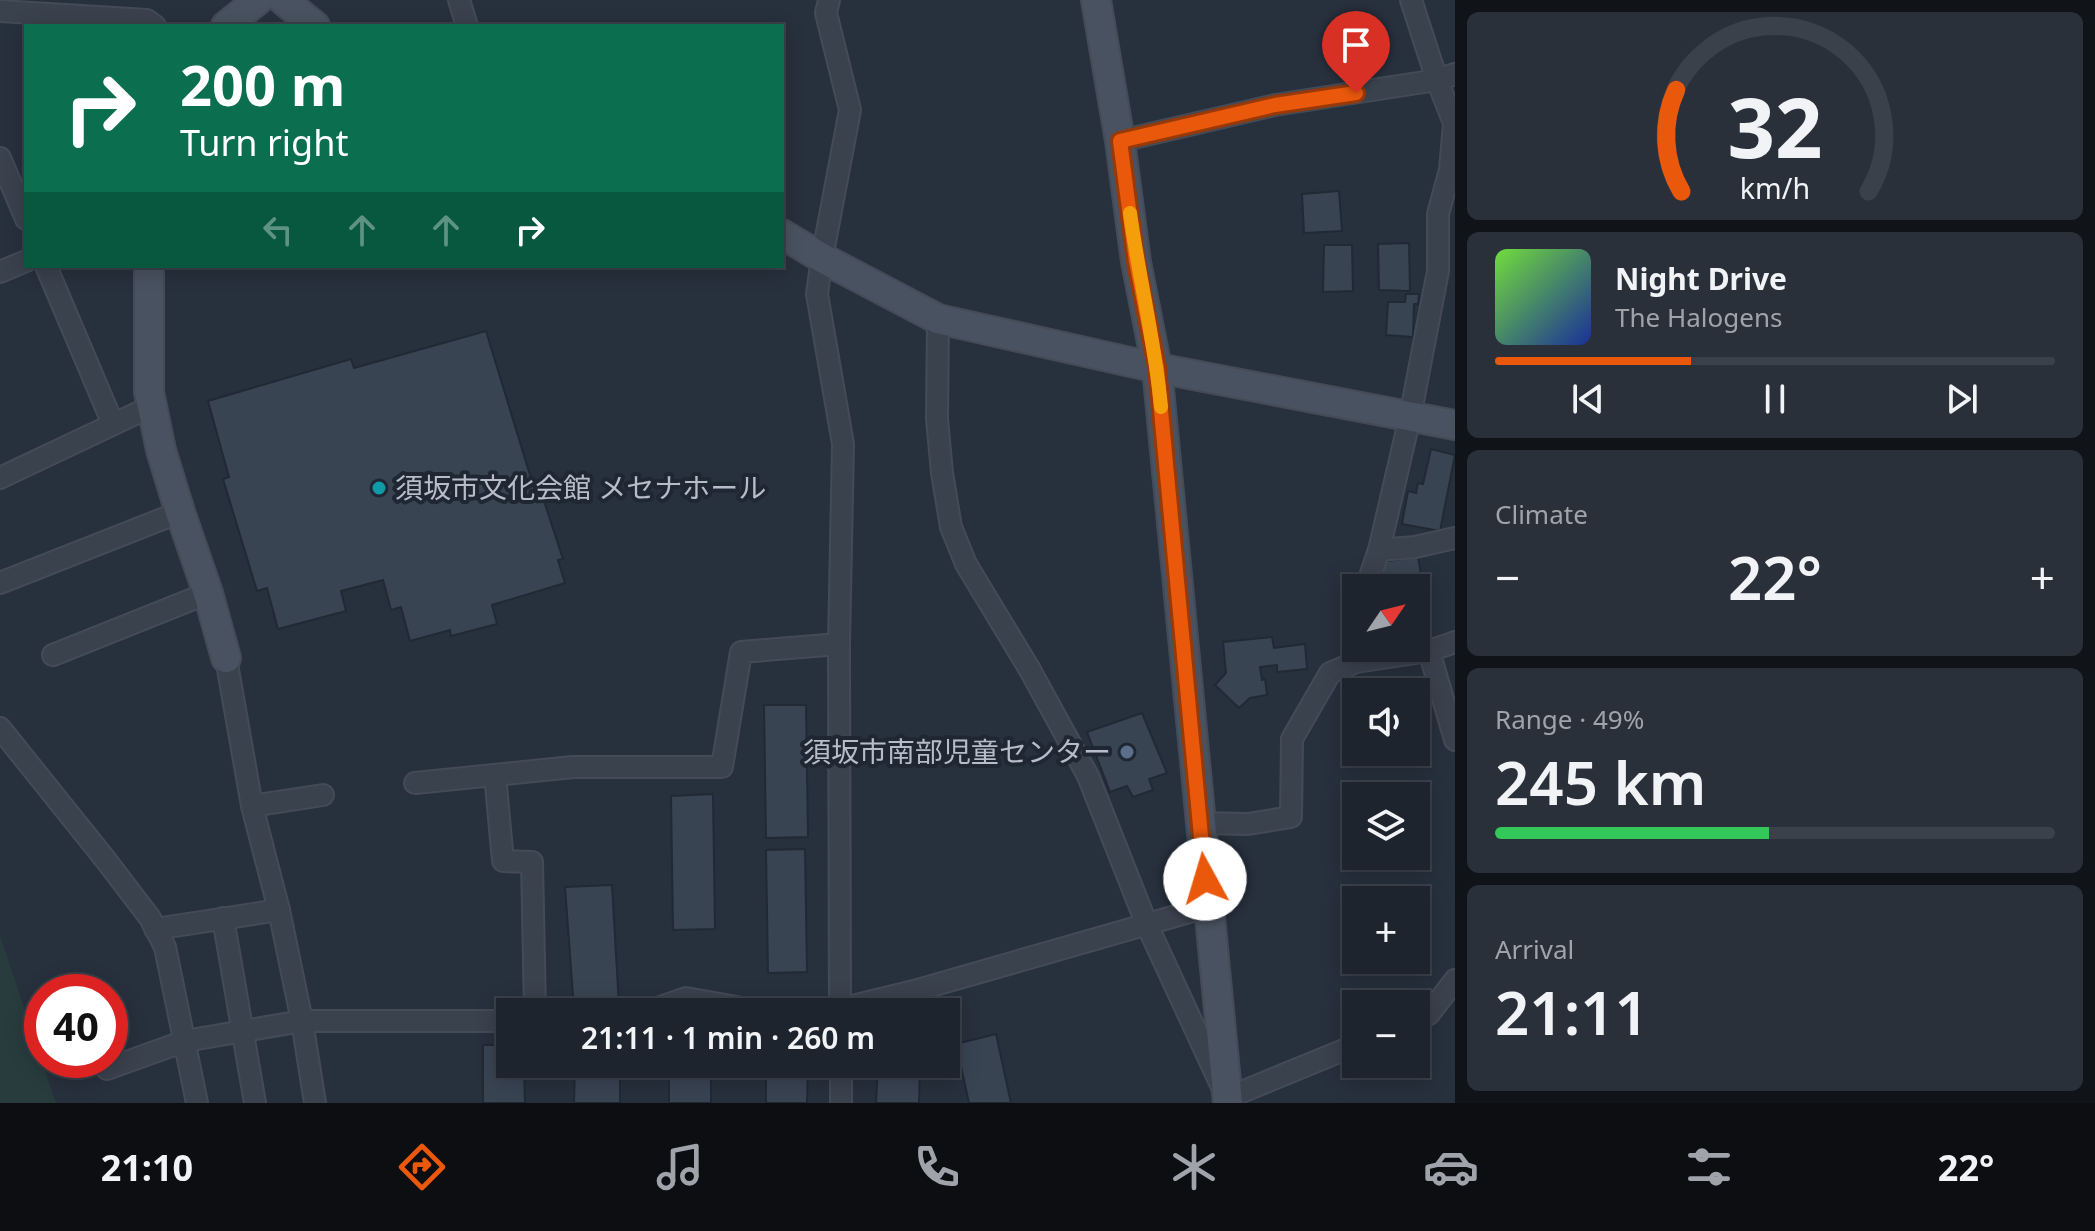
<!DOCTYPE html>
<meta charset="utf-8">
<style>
body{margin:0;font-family:"Noto Sans","Noto Sans JP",sans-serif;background:#2a303a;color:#f1f3f6;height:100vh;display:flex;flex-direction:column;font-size:30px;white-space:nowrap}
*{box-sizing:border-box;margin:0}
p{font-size:26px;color:#a0a4aa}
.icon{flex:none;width:44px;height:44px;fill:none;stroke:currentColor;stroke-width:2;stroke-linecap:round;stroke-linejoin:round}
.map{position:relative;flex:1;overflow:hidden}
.details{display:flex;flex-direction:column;gap:12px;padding:12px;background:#101419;width:640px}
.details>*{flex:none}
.hud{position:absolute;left:24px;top:24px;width:760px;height:244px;border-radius:0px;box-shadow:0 4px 20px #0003,0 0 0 2px #3b414a;background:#0b6e4f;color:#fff;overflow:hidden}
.needle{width:52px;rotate:55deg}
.buttons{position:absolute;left:1342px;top:574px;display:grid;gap:16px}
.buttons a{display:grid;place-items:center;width:88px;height:88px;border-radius:0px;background:#1d242e;box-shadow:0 4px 20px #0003,0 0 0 2px #3b414a;font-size:40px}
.speed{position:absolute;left:24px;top:974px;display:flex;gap:16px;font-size:40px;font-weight:700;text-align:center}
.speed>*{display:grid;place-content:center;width:104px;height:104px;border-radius:50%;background:#1d242e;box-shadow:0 4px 20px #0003,0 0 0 2px #3b414a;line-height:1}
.speed .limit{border:12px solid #d22;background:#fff;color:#111}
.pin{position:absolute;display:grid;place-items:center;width:68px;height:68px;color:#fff;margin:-82px -34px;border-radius:50% 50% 50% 0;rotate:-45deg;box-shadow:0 0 8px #0007}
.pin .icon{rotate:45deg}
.me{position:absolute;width:88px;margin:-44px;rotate:354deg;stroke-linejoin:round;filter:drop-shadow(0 0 6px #0008)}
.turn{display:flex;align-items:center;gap:28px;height:168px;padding:0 24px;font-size:36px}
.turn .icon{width:104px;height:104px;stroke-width:2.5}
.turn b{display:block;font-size:56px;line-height:68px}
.lanes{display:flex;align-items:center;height:76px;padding:0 24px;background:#0003;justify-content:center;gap:40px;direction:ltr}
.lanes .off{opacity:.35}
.big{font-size:60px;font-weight:600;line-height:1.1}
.details .card{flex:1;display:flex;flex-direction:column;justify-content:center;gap:12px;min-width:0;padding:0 28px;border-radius:12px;background:#2a303a}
.details .dial{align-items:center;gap:0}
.dial svg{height:208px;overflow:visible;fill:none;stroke:#3b414a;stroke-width:7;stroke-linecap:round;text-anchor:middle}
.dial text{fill:#f1f3f6;stroke:none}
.song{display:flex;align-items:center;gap:24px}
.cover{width:96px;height:96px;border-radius:12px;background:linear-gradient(135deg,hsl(100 70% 55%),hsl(230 70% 35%))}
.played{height:8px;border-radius:4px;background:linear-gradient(90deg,#ea580c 35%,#3b414a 35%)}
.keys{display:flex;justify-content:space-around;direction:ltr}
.heat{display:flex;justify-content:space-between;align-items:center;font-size:44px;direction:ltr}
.charge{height:12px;border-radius:6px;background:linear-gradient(90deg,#34c759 49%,#3b414a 0)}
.trip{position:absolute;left:496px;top:998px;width:464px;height:80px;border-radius:0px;background:#1d242e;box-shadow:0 4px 20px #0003,0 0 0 2px #3b414a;font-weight:600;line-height:80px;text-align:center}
.tab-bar{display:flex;height:128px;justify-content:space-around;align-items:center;background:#0c0e12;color:#a0a4aa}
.tab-bar .icon{width:56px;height:56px}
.tab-bar .selected{color:#ea580c}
.tab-bar b{font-size:36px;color:#f1f3f6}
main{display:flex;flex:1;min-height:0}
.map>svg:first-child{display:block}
.green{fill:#283c3e}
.building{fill:#394453;stroke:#212935;stroke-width:2}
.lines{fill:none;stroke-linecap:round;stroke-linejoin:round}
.street-casing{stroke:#444b57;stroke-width:24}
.secondary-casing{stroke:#444b57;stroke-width:32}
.street{stroke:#3a424e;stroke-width:20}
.secondary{stroke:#495260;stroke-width:28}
.route-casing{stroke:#983908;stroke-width:20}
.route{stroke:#ea580c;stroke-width:14}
.slow{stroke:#f59e0b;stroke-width:14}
.culture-dot{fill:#0f9aa8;stroke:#1f2733;stroke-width:3}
.service-dot{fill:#5c6f8a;stroke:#1f2733;stroke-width:3}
.labels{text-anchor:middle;stroke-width:8;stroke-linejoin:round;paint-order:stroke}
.poi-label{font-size:28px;fill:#b7bdc8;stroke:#1f2733;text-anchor:start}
</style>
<main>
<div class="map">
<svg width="1455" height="1103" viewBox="0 0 1455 1103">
<rect width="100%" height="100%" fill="#27303d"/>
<path class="green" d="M0 936 56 1103H0Z"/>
<g class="building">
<path d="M1339 191 1342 231 1304 233 1302 194Z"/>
<path d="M1409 243 1410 291 1379 290 1378 244Z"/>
<path d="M1324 245H1352L1353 291 1323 292Z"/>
<path d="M1406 294H1419L1418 304H1414L1413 337 1386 335 1388 302H1405Z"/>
<path d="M486 331 537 498H543L563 559 558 560 565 583 492 605 497 624 451 636 450 630 410 641 401 607 391 610 383 580 341 591 346 611 278 629 267 588 257 591 223 479 229 477 208 401 351 359 354 368Z"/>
<path d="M1431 449 1455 455 1440 531 1402 524 1408 491 1416 493 1418 483 1423 484Z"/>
<path d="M1418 557 1425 597 1416 599V588H1384L1380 562Z"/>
<path d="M1272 637 1274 648 1305 644 1307 669 1277 672V665L1260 667 1262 680 1265 679 1267 695 1250 698 1239 708 1215 685 1226 673 1223 642Z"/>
<path d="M764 705H806L808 837 766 838Z"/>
<path d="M1142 713 1167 773 1149 779 1153 790 1133 797 1127 786 1110 792 1087 732Z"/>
<path d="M713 794 715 929 673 930 671 796Z"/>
<path d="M805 849 807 972 768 973 766 850Z"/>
<path d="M612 885 619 1006 574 1009 565 887Z"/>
<path d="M996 1034 1011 1103H969L956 1044Z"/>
<path d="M483 1045H510V1064H524L525 1103H483Z"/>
<path d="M575 1064H620V1103H574Z"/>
<rect x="669" y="1064" width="42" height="39"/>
<path d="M766 1064H808L807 1103H766Z"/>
<path d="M878 1064H920L919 1103H876Z"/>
</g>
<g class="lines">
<g class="street-casing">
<g id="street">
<path d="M459 0 467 26"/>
<path d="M829 0 826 13 850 110 822 258 817 294 843 444 839 644 840 1012"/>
<path d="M0 11 147 20 155 26"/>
<path d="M1120 141 1275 105 1437 80 1455 74"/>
<path d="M0 158 26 219"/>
<path d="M46 266 113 424"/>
<path d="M0 272 26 261"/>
<path d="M938 319 937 419 942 473 951 527 966 564 1030 670 1088 776 1147 925 1227 1098 1356 1045"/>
<path d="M0 478 152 406"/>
<path d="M1379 550 1415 547 1455 538"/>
<path d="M0 583 180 512"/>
<path d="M1366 588 1379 550 1410 417 1438 271V214L1450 170 1454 123 1437 80 1411 0"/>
<path d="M1429 651 1455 740"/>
<path d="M53 655 208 593"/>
<path d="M226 658 252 806 279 910 302 1021 315 1103"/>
<path d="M0 728 105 859 150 918 165 947 197 1103"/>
<path d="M495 775 503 861 532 862 535 1012"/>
<path d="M415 783 573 767H722L741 652 839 644"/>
<path d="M252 806 323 795"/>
<path d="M1199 823 1248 824 1291 817 1292 739 1330 673 1356 662 1429 651 1455 642"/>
<path d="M223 918 255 1103"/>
<path d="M155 929 279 910"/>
<path d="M646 1012 686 998 742 1008 840 1009 914 991 1207 907"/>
<path d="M1416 1020 1429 1014 1455 980"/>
<path d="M841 1064V1103"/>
<path d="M107 1069 185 1041 302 1021H510"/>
</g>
</g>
<g class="secondary-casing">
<g id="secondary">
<path d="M283 0 315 26"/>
<path d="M1096 0 1120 141 1136 262 1157 368 1455 425"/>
<path d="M226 26 258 0"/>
<path d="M782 234 822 258 938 319 1157 368 1228 1103"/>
<path d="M149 266V392L161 450 180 512 208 593 226 658"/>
</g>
</g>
<use href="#street" class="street"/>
<use href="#secondary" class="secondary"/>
</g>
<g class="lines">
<g class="route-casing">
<path id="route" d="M1205 879 1157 368 1136 262 1120 141 1275 105 1356 93"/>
</g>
<use href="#route" class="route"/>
<path class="slow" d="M1130 213C1139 278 1155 342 1161 407"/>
</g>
<circle class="culture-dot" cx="379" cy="488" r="8"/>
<circle class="service-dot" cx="1127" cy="752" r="8"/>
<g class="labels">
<g class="poi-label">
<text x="395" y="498">須坂市文化会館 メセナホール</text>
<text x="1111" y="762" text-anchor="end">須坂市南部児童センター</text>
</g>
</g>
</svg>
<div class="buttons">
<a><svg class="needle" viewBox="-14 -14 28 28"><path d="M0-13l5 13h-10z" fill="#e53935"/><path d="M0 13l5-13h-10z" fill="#a0a4aa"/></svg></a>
<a><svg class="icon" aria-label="sound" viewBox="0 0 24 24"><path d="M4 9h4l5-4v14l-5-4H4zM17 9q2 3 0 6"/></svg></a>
<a><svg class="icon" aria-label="layers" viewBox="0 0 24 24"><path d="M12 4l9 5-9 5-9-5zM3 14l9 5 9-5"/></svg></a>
<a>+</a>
<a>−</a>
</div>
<div class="speed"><div class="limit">40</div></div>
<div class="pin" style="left:1356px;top:93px;background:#d93025"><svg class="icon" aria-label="arrive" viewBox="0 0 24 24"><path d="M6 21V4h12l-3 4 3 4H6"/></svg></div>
<svg class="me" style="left:1205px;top:879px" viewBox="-20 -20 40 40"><circle r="19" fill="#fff"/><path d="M0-13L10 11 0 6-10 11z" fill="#ea580c"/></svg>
<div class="trip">21:11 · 1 min · 260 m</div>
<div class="hud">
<div class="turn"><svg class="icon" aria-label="right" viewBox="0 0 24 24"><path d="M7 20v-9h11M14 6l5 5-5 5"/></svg><div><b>200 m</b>Turn right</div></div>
<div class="lanes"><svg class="icon off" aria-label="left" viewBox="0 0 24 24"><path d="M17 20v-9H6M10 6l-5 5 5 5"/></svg><svg class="icon off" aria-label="ahead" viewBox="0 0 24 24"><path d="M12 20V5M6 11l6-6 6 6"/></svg><svg class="icon off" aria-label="ahead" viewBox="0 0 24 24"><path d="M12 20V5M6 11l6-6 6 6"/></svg><svg class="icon" aria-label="right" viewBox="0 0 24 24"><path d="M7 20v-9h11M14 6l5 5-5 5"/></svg></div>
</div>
</div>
<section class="details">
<div class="card dial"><svg viewBox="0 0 100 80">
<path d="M14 69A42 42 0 1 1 86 69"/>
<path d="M14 69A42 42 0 0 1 12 30" stroke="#ea580c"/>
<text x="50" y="56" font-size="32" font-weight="700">32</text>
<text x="50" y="72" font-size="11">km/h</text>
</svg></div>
<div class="card">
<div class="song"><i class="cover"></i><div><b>Night Drive</b><p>The Halogens</p></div></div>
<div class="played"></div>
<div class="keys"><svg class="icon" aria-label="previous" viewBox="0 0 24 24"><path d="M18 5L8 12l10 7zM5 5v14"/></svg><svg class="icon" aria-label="pause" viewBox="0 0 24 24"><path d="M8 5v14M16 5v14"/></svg><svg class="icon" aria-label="next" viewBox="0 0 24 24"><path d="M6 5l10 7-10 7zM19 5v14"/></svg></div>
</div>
<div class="card"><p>Climate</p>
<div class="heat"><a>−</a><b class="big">22°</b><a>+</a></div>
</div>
<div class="card"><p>Range · 49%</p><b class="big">245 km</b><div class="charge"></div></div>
<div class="card"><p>Arrival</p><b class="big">21:11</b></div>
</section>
</main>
<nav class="tab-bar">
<b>21:10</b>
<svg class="icon selected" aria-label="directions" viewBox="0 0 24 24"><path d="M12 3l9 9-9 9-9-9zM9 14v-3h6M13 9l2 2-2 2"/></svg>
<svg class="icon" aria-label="music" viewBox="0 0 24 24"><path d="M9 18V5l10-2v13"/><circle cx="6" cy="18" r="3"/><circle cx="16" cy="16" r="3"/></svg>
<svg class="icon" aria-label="phone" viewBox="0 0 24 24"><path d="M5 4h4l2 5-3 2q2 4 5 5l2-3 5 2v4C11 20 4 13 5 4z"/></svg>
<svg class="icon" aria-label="climate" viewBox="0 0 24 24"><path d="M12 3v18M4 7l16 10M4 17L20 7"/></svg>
<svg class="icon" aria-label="car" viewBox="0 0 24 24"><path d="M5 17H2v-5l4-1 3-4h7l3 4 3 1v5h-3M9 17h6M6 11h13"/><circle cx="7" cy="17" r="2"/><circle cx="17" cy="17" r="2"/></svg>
<svg class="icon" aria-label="filters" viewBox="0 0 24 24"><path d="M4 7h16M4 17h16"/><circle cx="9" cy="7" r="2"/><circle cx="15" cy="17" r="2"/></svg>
<b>22°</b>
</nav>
